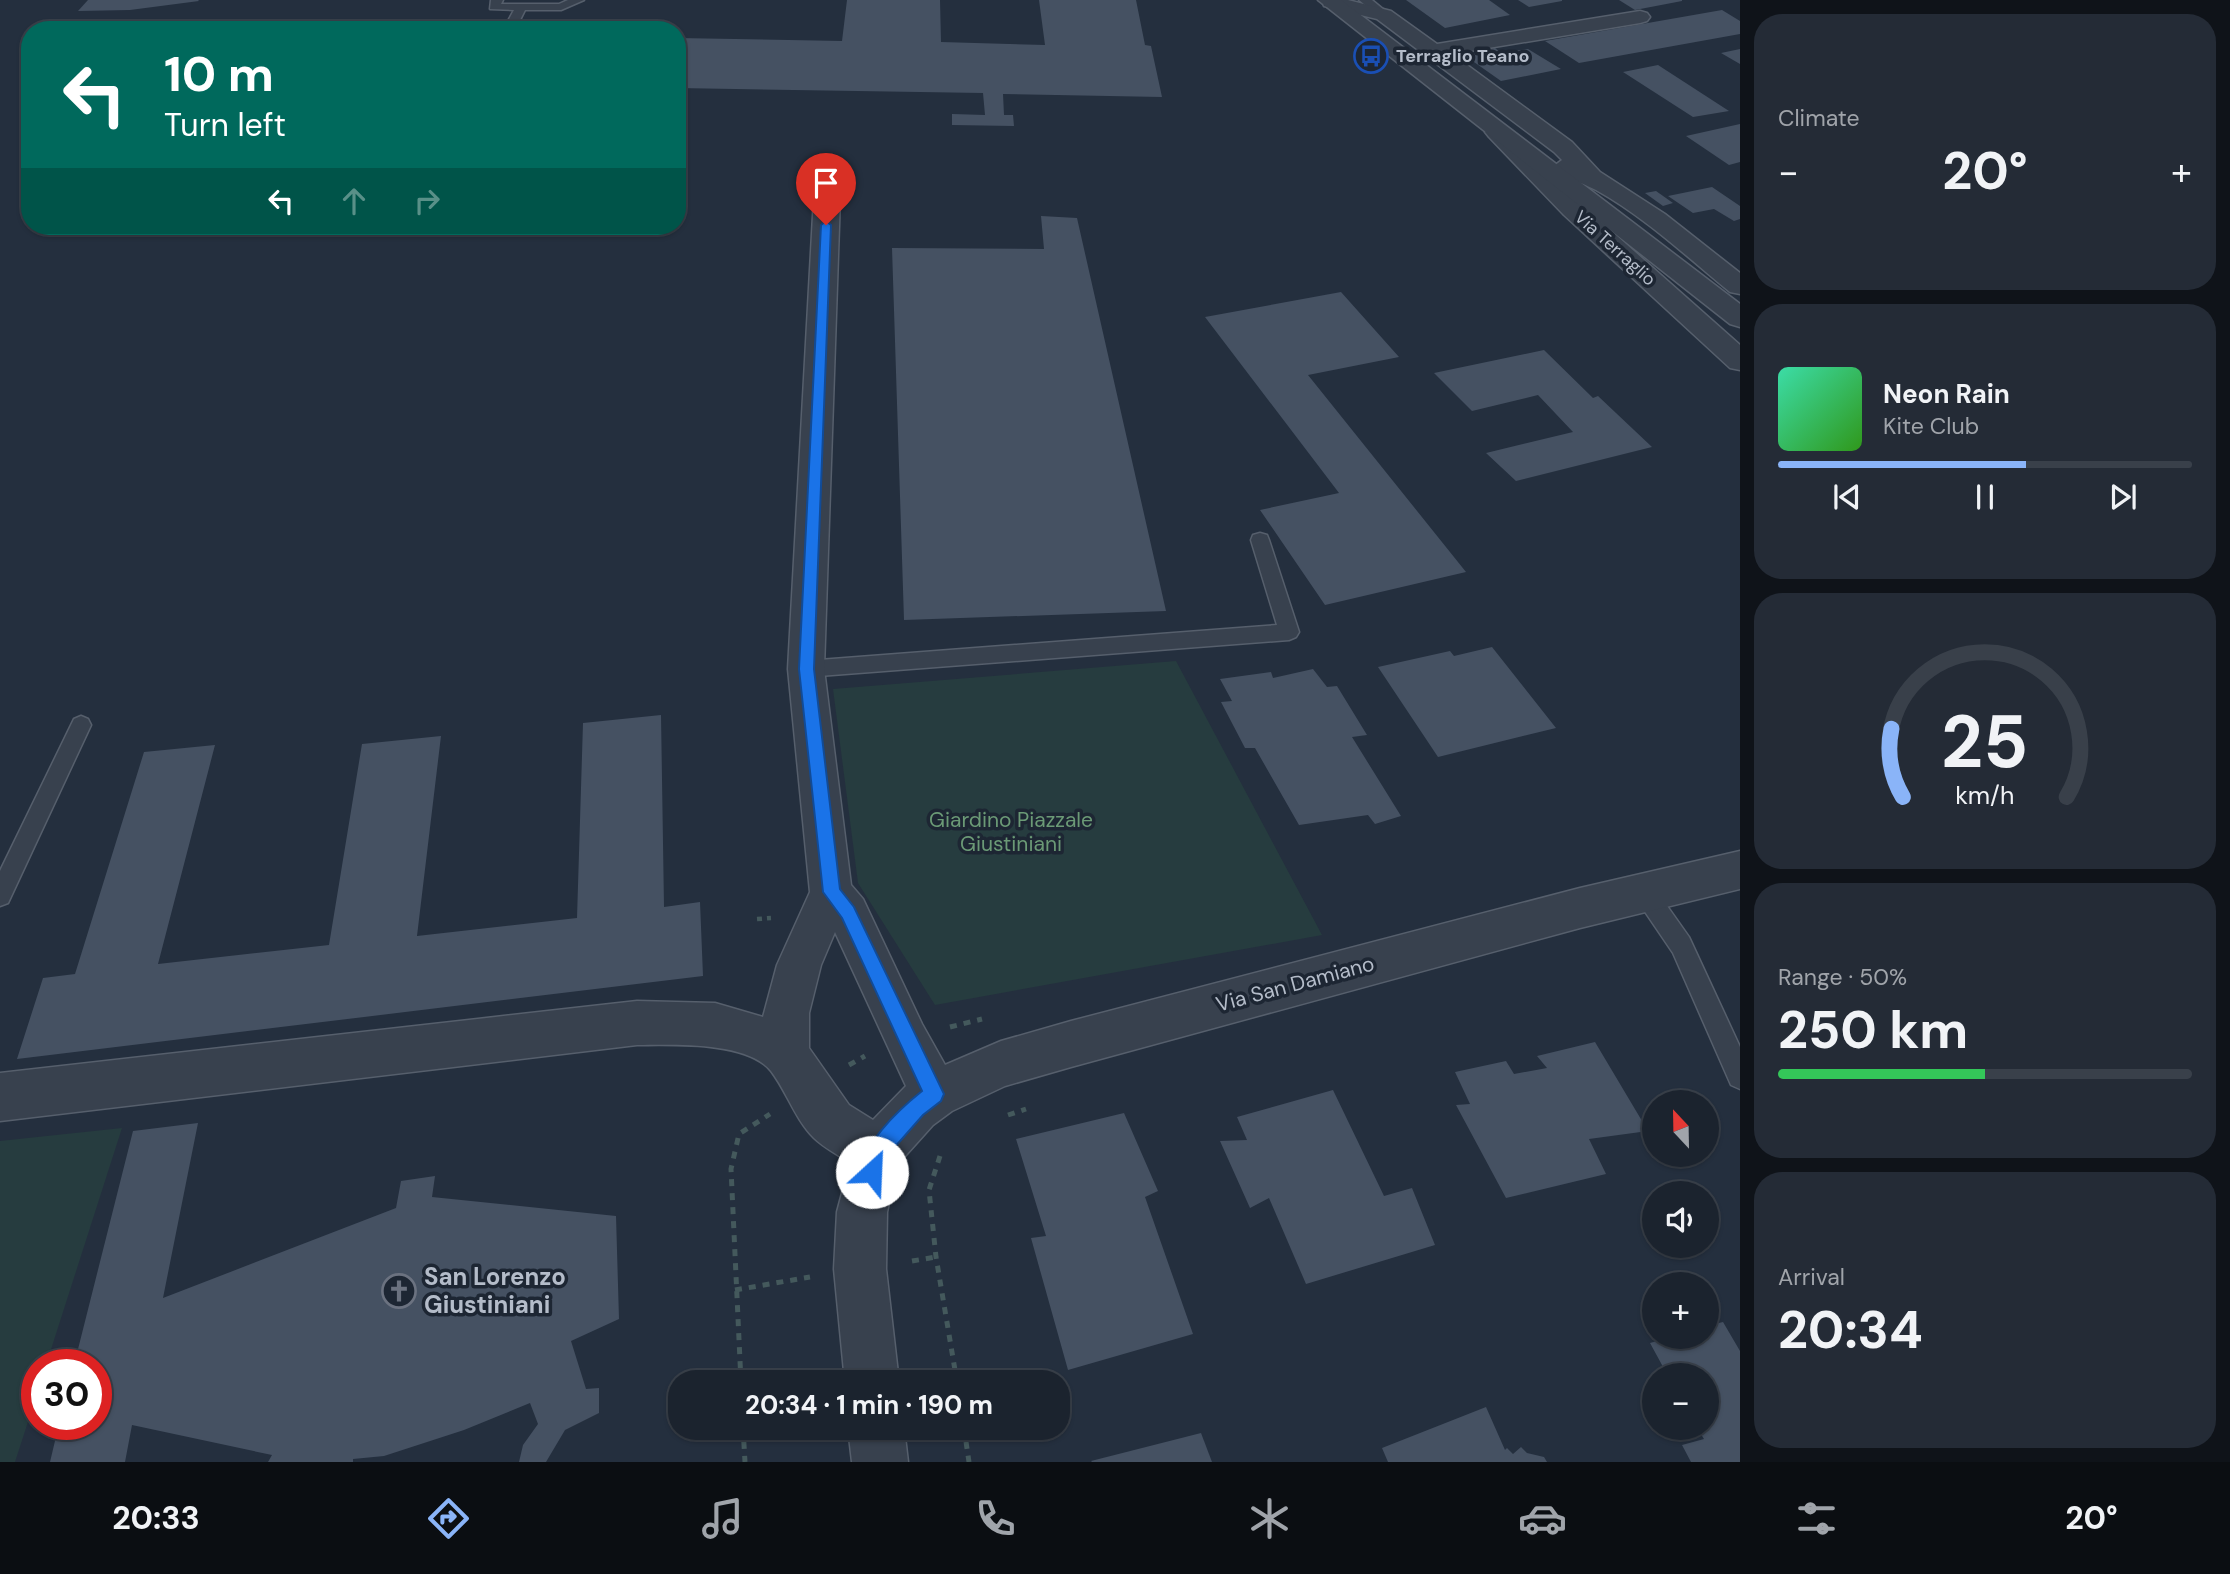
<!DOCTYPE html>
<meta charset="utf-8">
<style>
body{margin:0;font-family:"DM Sans",sans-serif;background:#242b36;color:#f1f3f6;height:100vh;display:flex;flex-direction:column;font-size:26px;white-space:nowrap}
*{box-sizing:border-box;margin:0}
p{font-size:23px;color:#a0a4aa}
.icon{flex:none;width:38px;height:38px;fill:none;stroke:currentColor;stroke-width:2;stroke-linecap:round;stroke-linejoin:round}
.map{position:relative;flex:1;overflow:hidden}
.sheet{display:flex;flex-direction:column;gap:14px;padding:14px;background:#0f1319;width:490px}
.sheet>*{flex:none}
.banner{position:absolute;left:21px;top:21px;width:665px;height:214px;border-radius:28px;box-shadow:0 2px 5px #0004,0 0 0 2px #39404a;background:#00695c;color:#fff;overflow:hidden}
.needle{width:46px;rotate:338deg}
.controls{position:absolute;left:1642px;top:1090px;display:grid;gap:14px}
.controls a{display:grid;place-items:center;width:77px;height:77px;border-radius:50%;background:#1b232e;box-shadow:0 2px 5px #0004,0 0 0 2px #39404a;font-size:35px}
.speed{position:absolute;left:21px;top:1349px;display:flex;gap:14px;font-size:35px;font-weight:700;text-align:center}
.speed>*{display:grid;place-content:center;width:91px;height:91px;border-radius:50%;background:#1b232e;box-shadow:0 2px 5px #0004,0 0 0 2px #39404a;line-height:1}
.speed .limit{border:10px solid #d22;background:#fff;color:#111}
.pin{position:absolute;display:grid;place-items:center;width:60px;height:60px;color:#fff;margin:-72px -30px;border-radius:50% 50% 50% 0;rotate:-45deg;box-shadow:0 0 7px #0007}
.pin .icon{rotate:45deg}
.me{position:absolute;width:77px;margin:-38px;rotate:25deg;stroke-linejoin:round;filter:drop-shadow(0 0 5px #0008)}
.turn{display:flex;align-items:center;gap:24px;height:147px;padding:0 28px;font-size:32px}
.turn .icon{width:91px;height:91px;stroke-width:2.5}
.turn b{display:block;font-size:49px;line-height:60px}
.lanes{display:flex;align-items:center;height:66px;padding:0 28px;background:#0003;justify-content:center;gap:35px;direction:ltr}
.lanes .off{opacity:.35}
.big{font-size:52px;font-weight:700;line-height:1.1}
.sheet .tile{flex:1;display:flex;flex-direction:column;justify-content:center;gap:10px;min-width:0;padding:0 24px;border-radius:28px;background:#242b36}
.sheet .dial{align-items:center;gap:0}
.dial svg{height:182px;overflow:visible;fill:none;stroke:#39404a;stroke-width:7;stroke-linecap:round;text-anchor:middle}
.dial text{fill:#f1f3f6;stroke:none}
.song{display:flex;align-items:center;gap:21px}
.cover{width:84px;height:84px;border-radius:10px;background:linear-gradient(135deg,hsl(160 70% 55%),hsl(110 70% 35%))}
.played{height:7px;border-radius:4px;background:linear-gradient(90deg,#8ab4f8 60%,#39404a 60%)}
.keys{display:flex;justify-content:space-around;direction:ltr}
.heat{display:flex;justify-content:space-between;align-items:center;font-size:38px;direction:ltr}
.charge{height:10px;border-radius:5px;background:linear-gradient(90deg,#34c759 50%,#39404a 0)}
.trip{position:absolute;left:668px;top:1370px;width:402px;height:70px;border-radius:28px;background:#1b232e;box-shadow:0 2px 5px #0004,0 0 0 2px #39404a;font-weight:700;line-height:70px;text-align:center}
.tab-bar{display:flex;height:112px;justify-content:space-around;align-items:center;background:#0b0e12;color:#a0a4aa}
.tab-bar .icon{width:49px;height:49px}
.tab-bar .on{color:#8ab4f8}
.tab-bar b{font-size:32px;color:#f1f3f6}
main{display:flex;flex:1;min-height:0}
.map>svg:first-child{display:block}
.green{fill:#263c3f}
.building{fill:#455162}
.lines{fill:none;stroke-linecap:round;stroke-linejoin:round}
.service-casing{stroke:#565f6c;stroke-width:3}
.minor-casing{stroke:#565f6c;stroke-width:3}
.tertiary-casing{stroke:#565f6c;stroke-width:3}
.path-far1{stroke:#44595c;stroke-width:4.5;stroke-dasharray:5 5;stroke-linecap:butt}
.path{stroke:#44595c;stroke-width:5;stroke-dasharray:7 7;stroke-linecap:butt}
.service{fill:#38414e;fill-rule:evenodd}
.minor{fill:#38414e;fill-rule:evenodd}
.tertiary{fill:#38414e;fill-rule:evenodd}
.route{fill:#1a73e8;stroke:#114b97;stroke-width:2}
.labels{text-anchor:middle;stroke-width:7;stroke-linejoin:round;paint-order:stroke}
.far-poi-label{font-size:18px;font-weight:bold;fill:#b4bcc9;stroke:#1d2633;text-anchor:start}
.far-street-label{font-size:18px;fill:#b4bcc9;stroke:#1d2633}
.park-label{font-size:21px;fill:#6b9a76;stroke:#1d2633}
.street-label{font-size:21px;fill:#b4bcc9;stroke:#1d2633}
.near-poi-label{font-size:24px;font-weight:bold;fill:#b4bcc9;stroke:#1d2633;text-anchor:start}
</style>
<main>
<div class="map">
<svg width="1740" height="1462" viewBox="0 0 1740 1462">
<rect width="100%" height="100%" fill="#242f3e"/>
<g class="green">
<path d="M1176 661 1322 935 935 1005 858 883 833 689Z"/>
<path d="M122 1128 46 1365H37V1394L15 1462H0V1141Z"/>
</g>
<g class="building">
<path d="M88 0H198L199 1 130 10 78 11Z"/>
<path d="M847 0H940L941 42 1045 45 1039 0H1136L1145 45 1151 46 1162 97 1003 94 1004 115H1013L1014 126 952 125V114L985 115 983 93 677 88V38L842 41Z"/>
<path d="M1406 0H1489L1510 15 1445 28Z"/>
<path d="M1518 0H1562V1L1529 7Z"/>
<path d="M1619 0H1682V1L1635 10Z"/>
<path d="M1722 10 1740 21V34L1579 63 1545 41Z"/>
<path d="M413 21H483L479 30H408Z"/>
<path d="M1495 48 1501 53 1528 49 1561 69 1501 81 1464 55Z"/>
<path d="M1740 49V64L1721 53Z"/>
<path d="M1658 65 1729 111 1693 117 1623 72Z"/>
<path d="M1740 124V162L1729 165 1686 136Z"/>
<path d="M1712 187 1740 206V219L1734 221 1714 209 1693 213 1668 196Z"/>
<path d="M1656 191 1673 203 1663 206 1645 193Z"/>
<path d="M1041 216 1077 218 1166 611 904 620 892 248 1044 249Z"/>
<path d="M1341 292 1399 357 1308 375 1466 572 1325 605 1260 510 1339 493 1205 317Z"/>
<path d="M1544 350 1593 398 1598 396 1652 447 1516 481 1486 453 1573 432 1538 395 1472 411 1434 373Z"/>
<path d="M1492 647 1556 728 1438 757 1378 667 1450 651 1454 656Z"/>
<path d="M1313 669 1327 687 1337 686 1367 735 1352 737 1401 816 1375 824 1368 815 1299 825 1255 748H1245L1221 702 1232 701 1220 679 1271 672 1273 678Z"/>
<path d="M661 715 664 907 700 902 703 976 17 1059 43 978 75 974 144 752 215 745 158 964 329 945 362 744 441 736 417 936 577 918 583 723Z"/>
<path d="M1595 1042 1648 1131 1589 1139 1606 1174 1506 1198 1456 1105 1470 1104 1455 1072 1506 1061 1514 1074 1547 1068 1537 1056Z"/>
<path d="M1333 1090 1384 1196 1412 1188 1435 1245 1306 1284 1269 1198 1250 1208 1220 1141 1247 1140 1237 1117Z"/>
<path d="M1124 1113 1158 1191 1145 1197 1193 1334 1068 1370 1031 1238 1046 1236 1016 1139Z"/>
<path d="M198 1123 163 1298 396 1208 401 1181 435 1176 432 1197 616 1216 619 1319 571 1341 586 1389 599 1388V1413L565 1430 546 1462H519L523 1445 538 1424 530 1403 464 1430 384 1456 353 1459V1462H268L272 1455 132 1425 125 1462H50L59 1424H96V1365H74L133 1131Z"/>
<path d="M1723 1322 1740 1351V1462H1691L1682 1445 1704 1439 1697 1428H1706V1376H1668L1650 1343 1670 1337H1706V1326Z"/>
<path d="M1486 1407 1505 1450 1507 1448 1513 1454 1521 1447 1527 1453 1544 1457 1547 1462H1388L1382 1448Z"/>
<path d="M1201 1433 1212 1462H1092L1091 1461Z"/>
</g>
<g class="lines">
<g class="service-casing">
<g id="service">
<path d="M491 0H503L501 4H559L568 0H584L561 10H525L515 30H503L514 10 490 9Z"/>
<path d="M1359 0H1372L1390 15 1380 17Z"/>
<path d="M1260 533 1267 535 1269 540 1299 632 1296 637 1289 640 806 677 799 675 796 669 799 663 806 661 1277 625 1251 540 1253 535Z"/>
<path d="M81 716 88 719 91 725 8 903 0 906V871L74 719Z"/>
<path d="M1645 882 1653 886 1689 937 1740 1047V1089L1731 1085 1673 953 1637 900 1633 893 1637 886Z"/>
</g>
</g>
<g class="minor-casing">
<g id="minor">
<path d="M1322 0H1348L1391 11 1437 44 1640 11 1647 13 1650 17 1647 21 1640 23 1452 54 1572 142 1600 172 1665 214 1740 273V294L1730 292C1687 257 1645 217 1596 190 1583 183 1562 177 1554 166L1562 160 1554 152 1377 19 1324 6Z"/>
<path d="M1497 125 1505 127 1582 205 1740 345V370L1730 368 1564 215 1489 137 1485 132 1489 127Z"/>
<path d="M827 189 836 192 840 197 824 669 851 885 863 899 922 1024 945 1065 1001 1041 1071 1021 1580 888 1740 851V889L1580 928 1071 1067 1005 1086 952 1111 933 1125 898 1164 887 1212 886 1269 899 1382H845L834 1269 837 1212 850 1163C839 1155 824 1148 814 1138 795 1119 787 1092 771 1071 747 1041 672 1045 637 1045L0 1121V1073L637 1001 715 1003 763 1017 777 965 810 892 788 669 814 197 818 192ZM835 932 906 1086 873 1120 849 1105 809 1048V1013L821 965Z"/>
<path d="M848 1428H904L908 1462H852Z"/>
</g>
</g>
<g class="tertiary-casing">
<path id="tertiary" d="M1318 0H1341L1740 304V327L1730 324Z"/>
</g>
<path class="path-far1" d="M757 919 771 918"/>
<g class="path">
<path d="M950 1027 982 1019"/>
<path d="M849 1065 865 1056"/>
<path d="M1008 1115 1026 1109"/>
<path d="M940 1156 929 1190 936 1257 957 1382"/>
<path d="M912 1261 936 1257"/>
<path d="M735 1290 810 1277"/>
<path d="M741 1382 731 1169 739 1134 770 1114"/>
<path d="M743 1428 745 1462"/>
<path d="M964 1428 969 1462"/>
</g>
<use href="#service" class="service"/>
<use href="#minor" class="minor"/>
<use href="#tertiary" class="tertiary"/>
</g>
<path class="route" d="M826 221 831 225 814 669 840 889 854 907 944 1094 941 1101 923 1115 886 1157 879 1179 872 1182 865 1179C853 1150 902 1107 922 1091L842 918 823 892 799 669 821 225Z"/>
<defs>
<g id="bus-ring" transform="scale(1.75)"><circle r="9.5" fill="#1d2633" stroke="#1a4fb4" stroke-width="1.5"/><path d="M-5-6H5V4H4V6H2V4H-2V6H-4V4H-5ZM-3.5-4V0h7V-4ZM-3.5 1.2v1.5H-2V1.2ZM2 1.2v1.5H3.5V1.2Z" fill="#1a4fb4"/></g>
<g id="church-ring" transform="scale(1.75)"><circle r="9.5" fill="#1d2633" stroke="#6b7280" stroke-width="1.5"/><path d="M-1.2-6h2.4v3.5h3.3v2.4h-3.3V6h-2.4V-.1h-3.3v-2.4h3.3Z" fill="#6b7280"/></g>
</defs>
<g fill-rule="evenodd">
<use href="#bus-ring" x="1371" y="56"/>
<use href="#church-ring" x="399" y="1291"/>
</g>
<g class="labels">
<g class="far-poi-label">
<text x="1396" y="62">Terraglio Teano</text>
</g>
<g class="far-street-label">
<text transform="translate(1615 248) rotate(42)" y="6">Via Terraglio</text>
</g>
<g class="park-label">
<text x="1011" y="827">Giardino Piazzale<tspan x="1011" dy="24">Giustiniani</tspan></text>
</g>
<g class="street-label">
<text transform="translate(1295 984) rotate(-15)" y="7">Via San Damiano</text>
</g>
<g class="near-poi-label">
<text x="424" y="1285">San Lorenzo<tspan x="424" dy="28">Giustiniani</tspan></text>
</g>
</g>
</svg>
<div class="controls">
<a><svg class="needle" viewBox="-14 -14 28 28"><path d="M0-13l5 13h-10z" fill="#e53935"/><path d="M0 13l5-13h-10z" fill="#a0a4aa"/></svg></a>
<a><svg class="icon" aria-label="sound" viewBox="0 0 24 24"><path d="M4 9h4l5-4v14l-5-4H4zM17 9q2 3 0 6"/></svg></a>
<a>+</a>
<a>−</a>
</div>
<div class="speed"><div class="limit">30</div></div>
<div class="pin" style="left:826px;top:225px;background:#d93025"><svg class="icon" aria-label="arrive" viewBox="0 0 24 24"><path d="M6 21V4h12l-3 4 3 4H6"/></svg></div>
<svg class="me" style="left:872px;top:1172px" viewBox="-20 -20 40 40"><circle r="19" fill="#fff"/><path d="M0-13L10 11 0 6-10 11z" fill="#1a73e8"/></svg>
<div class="trip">20:34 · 1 min · 190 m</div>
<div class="banner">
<div class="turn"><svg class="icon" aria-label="left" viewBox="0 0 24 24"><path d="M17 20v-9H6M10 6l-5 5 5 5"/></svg><div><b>10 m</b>Turn left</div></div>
<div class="lanes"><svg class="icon" aria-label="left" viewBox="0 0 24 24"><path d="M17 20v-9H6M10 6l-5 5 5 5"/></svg><svg class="icon off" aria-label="ahead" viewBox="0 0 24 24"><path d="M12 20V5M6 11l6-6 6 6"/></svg><svg class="icon off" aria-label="right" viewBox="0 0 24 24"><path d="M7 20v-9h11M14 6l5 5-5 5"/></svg></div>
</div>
</div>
<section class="sheet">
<div class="tile"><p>Climate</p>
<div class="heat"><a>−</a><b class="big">20°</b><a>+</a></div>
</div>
<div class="tile">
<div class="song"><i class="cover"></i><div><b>Neon Rain</b><p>Kite Club</p></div></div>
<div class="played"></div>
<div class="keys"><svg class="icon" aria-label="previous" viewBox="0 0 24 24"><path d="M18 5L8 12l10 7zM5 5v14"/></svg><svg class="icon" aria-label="pause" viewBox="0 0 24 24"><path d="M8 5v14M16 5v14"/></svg><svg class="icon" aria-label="next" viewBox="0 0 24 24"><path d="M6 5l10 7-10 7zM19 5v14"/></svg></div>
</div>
<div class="tile dial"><svg viewBox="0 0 100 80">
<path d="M14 69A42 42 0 1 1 86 69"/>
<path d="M14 69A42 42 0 0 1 9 39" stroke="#8ab4f8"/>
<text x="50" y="56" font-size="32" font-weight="700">25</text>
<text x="50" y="72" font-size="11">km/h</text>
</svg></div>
<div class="tile"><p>Range · 50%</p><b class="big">250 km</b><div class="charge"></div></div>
<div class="tile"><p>Arrival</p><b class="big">20:34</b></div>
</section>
</main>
<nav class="tab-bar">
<b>20:33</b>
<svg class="icon on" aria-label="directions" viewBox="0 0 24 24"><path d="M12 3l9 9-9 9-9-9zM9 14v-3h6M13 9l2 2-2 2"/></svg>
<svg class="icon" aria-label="music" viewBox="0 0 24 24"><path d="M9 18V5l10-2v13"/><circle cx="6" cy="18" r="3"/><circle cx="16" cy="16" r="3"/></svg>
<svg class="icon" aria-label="phone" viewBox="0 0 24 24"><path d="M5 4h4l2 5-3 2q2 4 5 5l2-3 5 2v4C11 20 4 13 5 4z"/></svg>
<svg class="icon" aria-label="climate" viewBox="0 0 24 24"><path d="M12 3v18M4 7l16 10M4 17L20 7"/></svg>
<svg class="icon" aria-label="car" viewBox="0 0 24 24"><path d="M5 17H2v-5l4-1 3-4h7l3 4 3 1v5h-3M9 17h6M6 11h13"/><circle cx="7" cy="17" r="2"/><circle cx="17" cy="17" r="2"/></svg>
<svg class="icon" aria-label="filters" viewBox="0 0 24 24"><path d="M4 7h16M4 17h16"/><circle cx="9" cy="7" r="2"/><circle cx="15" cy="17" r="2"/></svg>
<b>20°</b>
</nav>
